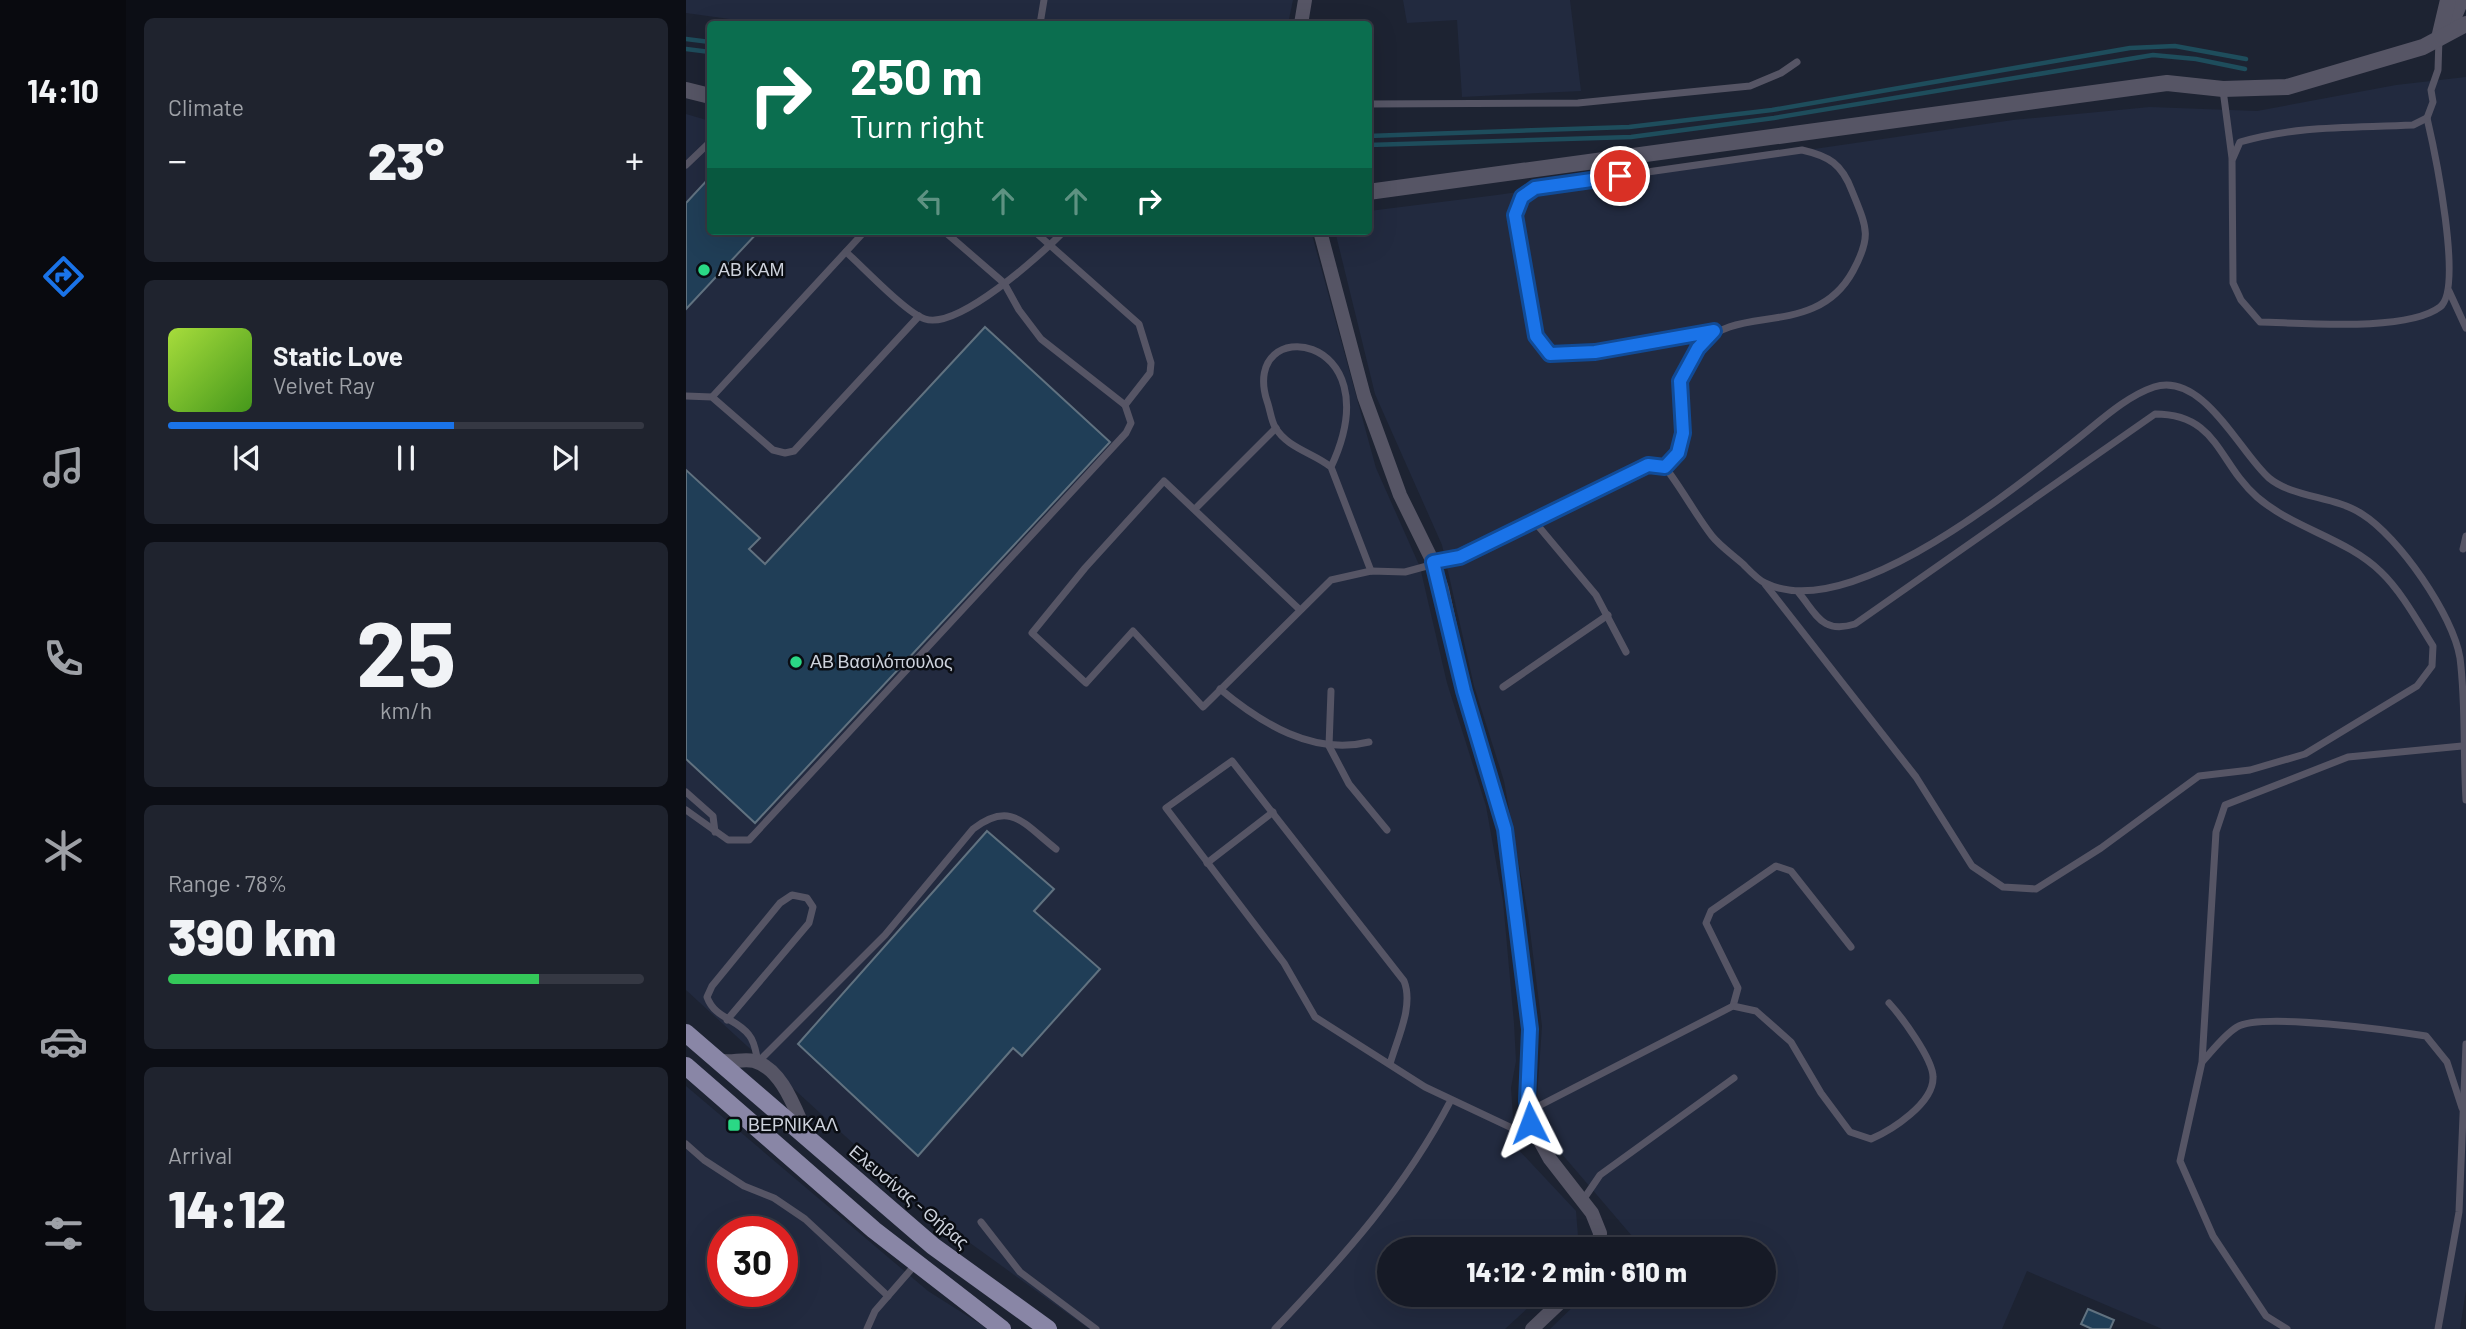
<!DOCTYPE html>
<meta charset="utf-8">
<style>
body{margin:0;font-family:Barlow,sans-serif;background:#1f232e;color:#f1f3f6;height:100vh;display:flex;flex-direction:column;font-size:26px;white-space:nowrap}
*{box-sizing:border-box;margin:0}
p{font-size:23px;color:#9ea1a7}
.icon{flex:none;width:38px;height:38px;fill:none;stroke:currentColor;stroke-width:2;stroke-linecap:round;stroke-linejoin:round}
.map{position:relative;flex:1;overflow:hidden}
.drawer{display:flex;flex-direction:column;gap:18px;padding:18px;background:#0c0e15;width:560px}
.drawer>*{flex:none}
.top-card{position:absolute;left:21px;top:21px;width:665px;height:214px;border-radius:7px;box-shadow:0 7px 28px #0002,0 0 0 2px #353843;background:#0b6e4f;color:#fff;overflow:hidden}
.speed{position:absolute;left:21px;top:1216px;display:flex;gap:14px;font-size:35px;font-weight:700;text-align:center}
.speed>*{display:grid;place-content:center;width:91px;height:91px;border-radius:50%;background:#161a26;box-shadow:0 7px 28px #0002,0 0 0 2px #353843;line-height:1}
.speed .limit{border:10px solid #d22;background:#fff;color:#111}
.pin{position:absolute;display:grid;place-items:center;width:60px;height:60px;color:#fff;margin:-30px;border:4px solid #fff;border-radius:50%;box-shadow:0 2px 7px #0007}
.me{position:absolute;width:77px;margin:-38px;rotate:357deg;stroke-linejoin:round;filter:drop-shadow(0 0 5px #0008)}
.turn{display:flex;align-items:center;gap:24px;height:147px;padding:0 28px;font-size:32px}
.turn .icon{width:91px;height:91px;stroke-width:2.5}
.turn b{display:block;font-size:49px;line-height:60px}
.lanes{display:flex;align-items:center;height:66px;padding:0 28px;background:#0003;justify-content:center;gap:35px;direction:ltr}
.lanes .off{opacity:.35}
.big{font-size:52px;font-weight:800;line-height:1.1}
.drawer .card{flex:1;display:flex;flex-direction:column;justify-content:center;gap:10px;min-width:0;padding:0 24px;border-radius:10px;background:#1f232e}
.drawer .dial{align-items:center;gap:0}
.dial b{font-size:91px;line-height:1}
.song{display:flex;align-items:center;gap:21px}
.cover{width:84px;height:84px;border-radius:10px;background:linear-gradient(135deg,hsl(80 70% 55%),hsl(100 70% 35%))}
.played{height:7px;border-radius:4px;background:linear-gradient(90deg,#1a73e8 60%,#353843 60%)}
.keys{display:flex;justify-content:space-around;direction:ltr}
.heat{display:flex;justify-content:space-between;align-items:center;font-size:38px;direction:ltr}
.charge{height:10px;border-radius:5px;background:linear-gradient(90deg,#34c759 78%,#353843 0)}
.trip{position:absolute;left:691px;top:1237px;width:399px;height:70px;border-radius:35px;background:#161a26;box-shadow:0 7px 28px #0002,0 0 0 2px #353843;font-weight:800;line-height:70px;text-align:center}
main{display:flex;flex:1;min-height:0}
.menu{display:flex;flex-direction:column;width:126px;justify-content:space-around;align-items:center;background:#090a0f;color:#9ea1a7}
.menu .icon{width:49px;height:49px}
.menu .on{color:#1a73e8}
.menu b{font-size:32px;color:#f1f3f6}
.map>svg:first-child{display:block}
.built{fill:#222a3f;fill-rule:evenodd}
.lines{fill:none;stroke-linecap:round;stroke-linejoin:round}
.stream{stroke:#1e4d5c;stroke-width:4.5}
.building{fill:#203e57;stroke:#617280;stroke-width:2}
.service{stroke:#565565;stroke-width:7}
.minor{stroke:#565565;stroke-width:14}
.tertiary{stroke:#565565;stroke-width:16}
.primary{stroke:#8986a6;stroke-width:18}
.route-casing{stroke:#114b97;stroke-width:18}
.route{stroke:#1a73e8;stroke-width:12}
.poi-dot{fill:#2ad885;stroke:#0a0d13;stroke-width:2.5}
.labels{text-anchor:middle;stroke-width:5;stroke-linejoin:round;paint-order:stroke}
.poi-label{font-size:18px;fill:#cdd2dc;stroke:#0a0d13;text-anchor:start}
.street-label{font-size:18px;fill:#cdd2dc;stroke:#0a0d13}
</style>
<main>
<nav class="menu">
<b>14:10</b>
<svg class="icon on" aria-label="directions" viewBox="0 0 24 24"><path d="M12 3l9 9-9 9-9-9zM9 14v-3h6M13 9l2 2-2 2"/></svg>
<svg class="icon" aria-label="music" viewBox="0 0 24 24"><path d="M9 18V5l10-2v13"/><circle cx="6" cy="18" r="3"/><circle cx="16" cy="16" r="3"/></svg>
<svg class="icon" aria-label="phone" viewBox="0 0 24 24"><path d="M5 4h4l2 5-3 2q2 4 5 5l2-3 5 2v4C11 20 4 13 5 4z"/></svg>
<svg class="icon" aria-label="climate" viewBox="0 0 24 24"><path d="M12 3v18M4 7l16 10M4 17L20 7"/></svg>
<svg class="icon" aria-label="car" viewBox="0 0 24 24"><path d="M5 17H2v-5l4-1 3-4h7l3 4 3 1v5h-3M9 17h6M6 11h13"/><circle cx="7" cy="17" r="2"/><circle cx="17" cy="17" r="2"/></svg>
<svg class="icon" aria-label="filters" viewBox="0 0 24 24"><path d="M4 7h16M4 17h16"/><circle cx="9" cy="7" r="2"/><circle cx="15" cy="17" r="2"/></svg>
</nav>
<section class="drawer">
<div class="card"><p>Climate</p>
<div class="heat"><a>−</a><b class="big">23°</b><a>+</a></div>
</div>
<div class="card">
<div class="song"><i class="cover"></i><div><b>Static Love</b><p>Velvet Ray</p></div></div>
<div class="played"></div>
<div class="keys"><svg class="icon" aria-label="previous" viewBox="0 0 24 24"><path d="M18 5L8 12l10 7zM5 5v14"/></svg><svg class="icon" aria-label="pause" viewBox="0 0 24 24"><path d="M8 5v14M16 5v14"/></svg><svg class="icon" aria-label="next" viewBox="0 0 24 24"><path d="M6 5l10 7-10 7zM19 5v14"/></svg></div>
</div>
<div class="card dial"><b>25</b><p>km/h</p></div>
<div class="card"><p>Range · 78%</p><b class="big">390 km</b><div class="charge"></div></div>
<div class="card"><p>Arrival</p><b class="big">14:12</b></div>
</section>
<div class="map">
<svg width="1780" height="1329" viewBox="0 0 1780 1329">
<rect width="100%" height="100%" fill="#1d2332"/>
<g class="built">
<path d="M0 0H607L602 24H79L0 13Z"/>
<path d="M717 0H884L895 91 776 97 771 20 721 23Z"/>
<path d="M1780 77V1290L1774 1329H1476L1341 1271 1316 1329H864L899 1295H1078V1250L945 1249 952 1243 875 1153 857 1127 851 1098 856 1026 842 915 818 781 788 686 756 545 689 394 649 231H682L683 211 811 195 1327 120 1464 107 1571 111 1710 85Z"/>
<path d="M0 114 24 121V231H625L690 468 734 567 761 683 800 806 817 901 828 1023 830 1061 825 1088 829 1146 890 1211 893 1249 704 1250V1295H856L819 1329H403L244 1214 0 990Z"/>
<path d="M0 1086 242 1291 302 1329H0ZM37 1232H96V1292H37Z"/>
</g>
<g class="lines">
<g class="stream">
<path d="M0 39 24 42"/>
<path d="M0 49 24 52"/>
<path d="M682 136 943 127 1086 110 1444 48 1489 46 1560 59"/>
<path d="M682 145 945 137 1088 118 1467 55 1510 59 1559 69"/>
</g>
</g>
<g class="building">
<path d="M24 177V231H73L0 309V203Z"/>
<path d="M299 327 424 442 69 823 0 759V470L74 538 63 549 79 564Z"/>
<path d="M301 831 368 889 348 911 414 969 336 1056 327 1048 232 1156 112 1044Z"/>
<path d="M1402 1309 1428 1320 1424 1329H1406L1395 1324Z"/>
</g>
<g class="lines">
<g class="service">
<path d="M354 24 358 0"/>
<path d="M1537 90 1546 158 1547 283 1555 300 1574 322C1618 323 1721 332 1754 307 1778 289 1748 148 1741 118"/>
<path d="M682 104 892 103 1064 86 1095 73 1111 62"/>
<path d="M1547 158 1554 142C1613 125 1666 128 1727 125L1741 118 1747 102 1745 90 1752 70 1753 38"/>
<path d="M0 165 24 142"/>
<path d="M348 231 453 324 465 363 464 373 439 405"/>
<path d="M160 252C177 267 220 313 239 319 272 330 355 255 378 231"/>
<path d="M1763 291 1780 328"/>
<path d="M0 396 26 397 87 450 99 453 108 451 233 316"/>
<path d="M26 397 179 231"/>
<path d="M645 467C709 330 553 313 581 401 584 409 585 420 589 427 601 448 628 453 645 467L685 571"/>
<path d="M979 467C1009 435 988 418 994 382 996 371 1008 353 1015 345 1051 303 1130 339 1167 271 1186 236 1181 228 1166 191 1156 164 1143 156 1116 150L849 188 837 197 829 215 850 336 864 354 909 352 1028 331"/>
<path d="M509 509 590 428"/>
<path d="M848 521 910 595 940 652"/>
<path d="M1777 549 1780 536"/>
<path d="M1079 584 1230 777 1286 866 1317 887 1350 889 1415 848 1513 776 1564 770 1619 754 1731 686 1746 666 1747 646C1732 622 1715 591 1695 572 1660 538 1608 529 1571 497 1532 463 1532 414 1469 414L1169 624C1136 634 1131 615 1113 593"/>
<path d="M613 609 478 481 399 568 346 633 400 683 447 631 517 707 645 580 685 571 719 572 774 557 962 465 979 467C996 489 1009 514 1026 536 1034 546 1047 555 1057 564 1063 570 1071 579 1079 583 1162 624 1322 493 1385 444 1410 425 1438 397 1468 387 1517 371 1554 453 1583 478 1607 498 1649 496 1676 514 1713 537 1767 615 1774 658 1780 705 1777 753 1780 800"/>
<path d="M817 687 922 615"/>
<path d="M534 689C575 723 627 756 683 742"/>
<path d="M645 691 643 746 663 784 701 830"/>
<path d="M0 792 27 816 29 832"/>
<path d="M0 810 42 840H63L440 433 445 423 439 405 355 339 333 310 318 283 258 231"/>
<path d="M521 863 587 812"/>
<path d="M1047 1006 1052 988 1020 923 1025 911 1090 866 1105 871 1165 947"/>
<path d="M41 1020 123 923 127 907 121 898 106 895 94 903 26 986 21 997C29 1019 50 1018 63 1035 69 1042 70 1053 72 1062"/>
<path d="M1517 1061C1527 1050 1538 1035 1551 1027 1575 1012 1708 1031 1740 1036L1761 1062 1776 1108"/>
<path d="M72 1062 199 935 287 829C325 800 338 824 370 849"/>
<path d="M704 1064C711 1039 728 1006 718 981L546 761 480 808 598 963 629 1017 739 1087 849 1139"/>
<path d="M843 1111 1047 1006 1070 1011 1105 1042 1135 1093 1164 1132 1185 1139C1206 1130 1248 1103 1247 1077 1247 1059 1215 1016 1203 1003"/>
<path d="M0 1144 18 1160 58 1186 88 1198 119 1219 202 1296"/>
<path d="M897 1200 914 1175 1048 1078"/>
<path d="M295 1222 334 1272 410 1329"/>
<path d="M181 1329 189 1311 229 1265"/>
<path d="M589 1329C659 1255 718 1190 765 1100"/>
<path d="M1601 1329 1580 1316 1527 1236 1494 1161 1516 1062 1530 832 1539 805 1662 757 1776 746"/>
<path d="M1752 1329 1773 1212 1780 1044"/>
</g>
<g class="minor">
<path d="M615 24 619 0"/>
<path d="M634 231 678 396 714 495 747 562 756 589 778 691 819 829 844 1029 841 1101 844 1123 864 1159 906 1213 914 1233 913 1250"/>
<path d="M31 1060C44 1064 56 1058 68 1061 97 1069 110 1112 121 1135"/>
<path d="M846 1329 882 1295"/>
</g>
<g class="tertiary">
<path d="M1764 26 1775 0"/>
<path d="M1753 38 1762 0"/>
<path d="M0 90 24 96"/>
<path d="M682 192 1481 83 1537 89 1601 87 1737 47 1780 24"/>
</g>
<g class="primary">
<path d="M0 1033 247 1246 362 1329"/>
<path d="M0 1066 188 1230 316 1329"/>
</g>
</g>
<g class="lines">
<g class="route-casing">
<path id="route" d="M844 1123 841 1101 844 1029 819 829 778 691 747 562 774 557 962 465 979 467 992 453 997 433 994 381 1012 348 1028 331 909 352 864 354 850 336 829 215 836 197 849 188 934 176"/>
</g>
<use href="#route" class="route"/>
</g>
<g class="poi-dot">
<circle cx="18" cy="270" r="7"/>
<circle cx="110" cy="662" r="7"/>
<rect x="41" y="1118" width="14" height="14" rx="3.5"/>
</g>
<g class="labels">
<g class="poi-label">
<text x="32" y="276">ΑΒ ΚΑΜ</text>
<text x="124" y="668">ΑΒ Βασιλόπουλος</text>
<text x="62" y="1131">ΒΕΡΝΙΚΑΛ</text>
</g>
<g class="street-label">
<text transform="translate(223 1197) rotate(40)" y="6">Ελευσίνας - Θήβας</text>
</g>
</g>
</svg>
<div class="speed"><div class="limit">30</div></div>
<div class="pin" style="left:934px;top:176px;background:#d93025"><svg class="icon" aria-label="arrive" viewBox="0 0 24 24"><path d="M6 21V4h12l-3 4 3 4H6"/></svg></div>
<svg class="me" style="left:844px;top:1123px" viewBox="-20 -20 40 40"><path d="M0-17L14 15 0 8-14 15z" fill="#1a73e8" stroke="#fff" stroke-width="4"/></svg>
<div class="trip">14:12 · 2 min · 610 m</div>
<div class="top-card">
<div class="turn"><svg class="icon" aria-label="right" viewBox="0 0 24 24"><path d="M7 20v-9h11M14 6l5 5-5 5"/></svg><div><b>250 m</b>Turn right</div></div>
<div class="lanes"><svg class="icon off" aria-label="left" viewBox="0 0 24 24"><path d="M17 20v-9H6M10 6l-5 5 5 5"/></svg><svg class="icon off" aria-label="ahead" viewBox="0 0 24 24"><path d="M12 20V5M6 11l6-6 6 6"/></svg><svg class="icon off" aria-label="ahead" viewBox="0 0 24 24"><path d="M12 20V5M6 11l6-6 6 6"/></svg><svg class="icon" aria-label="right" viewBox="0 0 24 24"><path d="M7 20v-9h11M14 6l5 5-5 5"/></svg></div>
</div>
</div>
</main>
